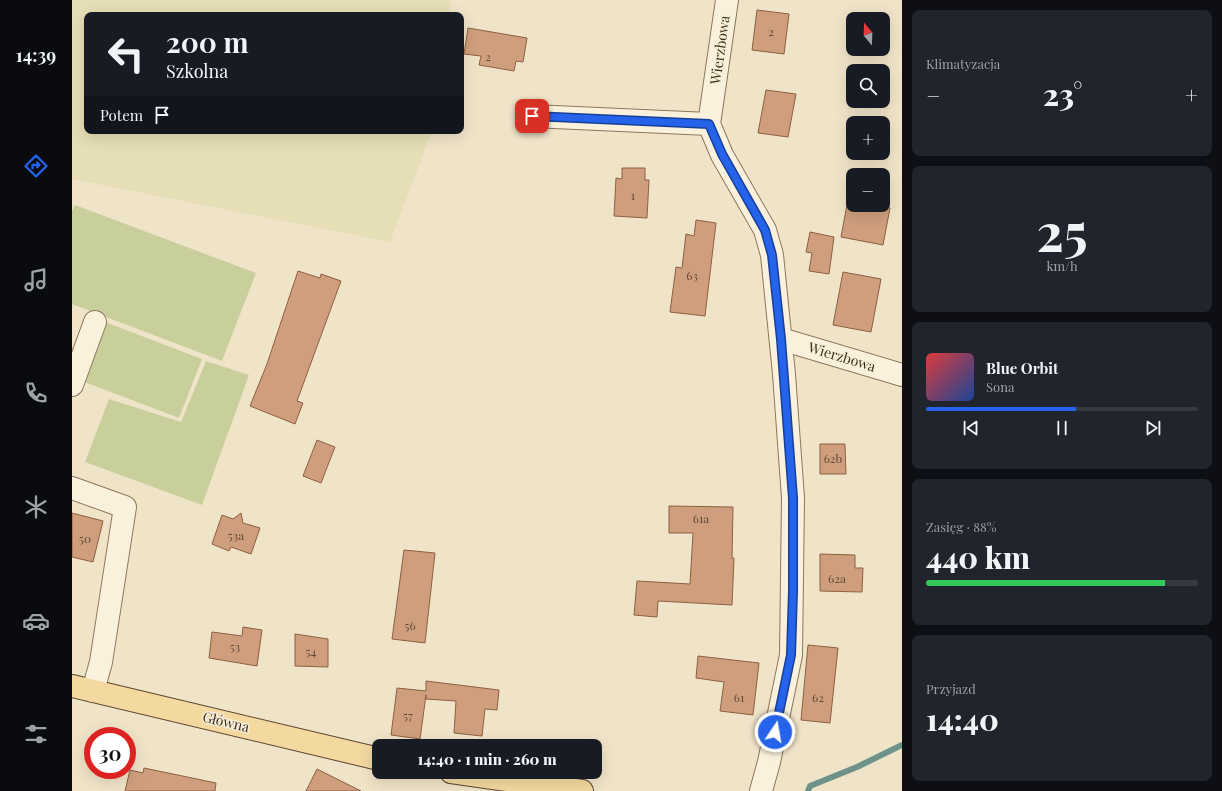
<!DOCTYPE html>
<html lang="pl">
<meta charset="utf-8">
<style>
body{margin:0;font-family:"Playfair Display",serif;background:#20242c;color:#f1f3f6;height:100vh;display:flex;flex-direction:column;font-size:15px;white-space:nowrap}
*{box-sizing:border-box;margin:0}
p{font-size:13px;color:#9ea1a6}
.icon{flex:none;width:22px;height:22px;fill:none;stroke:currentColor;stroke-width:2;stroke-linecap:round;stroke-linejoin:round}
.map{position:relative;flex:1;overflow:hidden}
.side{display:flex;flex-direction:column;gap:10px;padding:10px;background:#0d0f14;width:320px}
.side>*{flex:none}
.top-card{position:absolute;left:12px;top:12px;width:380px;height:122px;border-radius:8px;box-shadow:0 4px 16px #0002;background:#171b24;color:#f1f3f6;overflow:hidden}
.needle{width:26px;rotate:341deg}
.tools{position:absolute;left:774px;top:12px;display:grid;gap:8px}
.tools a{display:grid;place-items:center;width:44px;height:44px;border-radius:8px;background:#171b24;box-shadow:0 4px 16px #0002;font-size:20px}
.speed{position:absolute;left:12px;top:727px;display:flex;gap:8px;font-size:20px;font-weight:700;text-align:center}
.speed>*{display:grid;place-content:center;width:52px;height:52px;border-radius:50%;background:#171b24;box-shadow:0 4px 16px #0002;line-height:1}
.speed .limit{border:6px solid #d22;background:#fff;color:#111}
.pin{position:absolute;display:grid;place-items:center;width:34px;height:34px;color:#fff;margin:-17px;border-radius:8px;box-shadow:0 2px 6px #0006}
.me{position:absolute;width:44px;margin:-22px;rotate:12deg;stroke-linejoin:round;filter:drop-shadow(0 0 3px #0008)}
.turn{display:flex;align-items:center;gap:14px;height:84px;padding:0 16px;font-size:18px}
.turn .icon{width:52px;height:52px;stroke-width:2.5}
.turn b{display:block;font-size:28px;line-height:34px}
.then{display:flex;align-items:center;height:38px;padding:0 16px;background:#0003;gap:8px;font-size:15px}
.big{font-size:30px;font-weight:800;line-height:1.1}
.side .tile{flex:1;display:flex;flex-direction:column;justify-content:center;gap:6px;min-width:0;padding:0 14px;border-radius:8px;background:#20242c}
.side .dial{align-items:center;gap:0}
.dial b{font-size:52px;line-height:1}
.song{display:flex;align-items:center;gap:12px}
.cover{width:48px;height:48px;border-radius:6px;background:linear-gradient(135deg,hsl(0 70% 55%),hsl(220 70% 35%))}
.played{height:4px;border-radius:2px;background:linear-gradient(90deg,#2563eb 55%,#363941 55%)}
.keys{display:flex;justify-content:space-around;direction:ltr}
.heat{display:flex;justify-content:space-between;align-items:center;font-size:22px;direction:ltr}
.charge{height:6px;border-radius:3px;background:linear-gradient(90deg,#34c759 88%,#363941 0)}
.trip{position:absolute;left:300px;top:739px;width:230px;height:40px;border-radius:8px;background:#171b24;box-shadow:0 4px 16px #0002;font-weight:800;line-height:40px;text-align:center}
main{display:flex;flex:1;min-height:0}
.menu{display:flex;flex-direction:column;width:72px;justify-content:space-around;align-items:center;background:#090b0e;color:#9ea1a6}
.menu .icon{width:28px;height:28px}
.menu .on{color:#2563eb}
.menu b{font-size:18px;color:#f1f3f6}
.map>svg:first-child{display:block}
.farmland{fill:#e6deb5}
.green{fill:#c9cf9b}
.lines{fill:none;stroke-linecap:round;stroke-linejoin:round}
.stream{stroke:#6f938a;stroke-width:6}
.building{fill:#cf9f7d;stroke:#8d5f41}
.minor-casing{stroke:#8d765c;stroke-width:24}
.major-casing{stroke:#5b4430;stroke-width:24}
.minor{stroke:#faf1dc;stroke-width:22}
.major{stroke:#f3d9a0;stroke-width:22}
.route-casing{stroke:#184099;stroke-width:10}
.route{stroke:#2563eb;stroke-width:7}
.labels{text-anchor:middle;stroke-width:3;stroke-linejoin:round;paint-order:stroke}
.number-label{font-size:12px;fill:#624a37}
.street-label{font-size:14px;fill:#3d2e20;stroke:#f7eed8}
</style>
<main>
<nav class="menu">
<b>14:39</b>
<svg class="icon on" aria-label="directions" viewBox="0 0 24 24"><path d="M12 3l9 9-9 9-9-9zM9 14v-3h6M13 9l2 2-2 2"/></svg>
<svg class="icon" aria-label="music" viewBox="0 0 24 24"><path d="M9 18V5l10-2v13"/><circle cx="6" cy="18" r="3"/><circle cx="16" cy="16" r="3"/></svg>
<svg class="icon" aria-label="phone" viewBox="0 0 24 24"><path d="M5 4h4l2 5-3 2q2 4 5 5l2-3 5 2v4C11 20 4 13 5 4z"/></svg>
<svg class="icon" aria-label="climate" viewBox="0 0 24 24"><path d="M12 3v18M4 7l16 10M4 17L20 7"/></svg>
<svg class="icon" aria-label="car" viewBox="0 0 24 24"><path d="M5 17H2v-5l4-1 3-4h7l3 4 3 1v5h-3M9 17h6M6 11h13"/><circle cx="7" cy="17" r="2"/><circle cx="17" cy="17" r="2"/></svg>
<svg class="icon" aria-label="filters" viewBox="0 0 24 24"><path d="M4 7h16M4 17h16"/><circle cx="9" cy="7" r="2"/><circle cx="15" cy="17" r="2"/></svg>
</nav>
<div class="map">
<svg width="830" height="791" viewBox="0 0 830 791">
<rect width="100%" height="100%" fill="#f0e4c8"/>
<path class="farmland" d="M0 0H379L377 15H15V131H360L318 242 0 179Z"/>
<g class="green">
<path d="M3 205 184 273 150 361 0 304V211Z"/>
<path d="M33 322 130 359 107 418 10 381Z"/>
<path d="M134 361 177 375 130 505 13 462 37 399 109 422Z"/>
</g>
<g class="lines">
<path class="stream" d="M736 791 738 786 785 767 830 745"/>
</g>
<g class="building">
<path d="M685 10 717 14 712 54 680 50Z"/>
<path d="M396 28 455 38 451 62 444 61 442 71 407 65 409 56 392 54Z"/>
<path d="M694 90 724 94 716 137 686 133Z"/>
<path d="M550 168H573V180H577L575 218 542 216 544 178 550 179Z"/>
<path d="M775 205H800L818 208 811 245 769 237Z"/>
<path d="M624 220 644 223 633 316 598 312 604 267 610 268 614 234 622 236Z"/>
<path d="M738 232 762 237 757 274 737 271 740 253 734 252Z"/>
<path d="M226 271 248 278 249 274 269 281 225 401 231 403 223 424 178 406 195 364Z"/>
<path d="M771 272 809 279 799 332 761 325Z"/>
<path d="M245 440 263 447 249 483 231 476Z"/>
<path d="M748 444H773L774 474H748Z"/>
<path d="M597 506 661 507 660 558H662L660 605 586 601 585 617 562 615 565 581 618 584 621 533H597Z"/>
<path d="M0 513 31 521 21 562 0 557Z"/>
<path d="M169 513 171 523 188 528 179 554 159 547 157 551 140 544 150 515 161 519Z"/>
<path d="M332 550 363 553 353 643 320 639Z"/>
<path d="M748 554 783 555V568H791L790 592 748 591Z"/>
<path d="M171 627 190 630 185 666 137 658 140 632 170 636Z"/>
<path d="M223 634 256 639V667L223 666Z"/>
<path d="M736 645 766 648 758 723 729 720Z"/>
<path d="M626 656 687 663 681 715 648 711 652 682 624 678Z"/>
<path d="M354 681 427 690 425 710 413 709 410 736 382 733 384 701 354 699V695L348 739 319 735 325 688 354 691Z"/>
<path d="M72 768 144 783 143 791H53L58 770 71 773Z"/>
<path d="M245 769 289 791H234Z"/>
</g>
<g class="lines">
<g class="minor-casing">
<g id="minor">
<path d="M655 0 637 124 650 155 693 230 700 255 712 374 721 498 719 655 697 762 689 791"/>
<path d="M460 116 637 124"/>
<path d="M709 339 830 375"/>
<path d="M0 385 23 322"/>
<path d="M0 488 53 507 29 662 21 691"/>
</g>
</g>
<g class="major-casing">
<g id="major">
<path d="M0 686 307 759"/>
<path d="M379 772 510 791"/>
</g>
</g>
<use href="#minor" class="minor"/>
<use href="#major" class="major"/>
</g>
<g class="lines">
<g class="route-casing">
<path id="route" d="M460 116 637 124 650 154 693 230 700 255 709 339 721 498V591L719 655 703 732"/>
</g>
<use href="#route" class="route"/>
</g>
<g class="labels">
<g class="number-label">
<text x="699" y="36">2</text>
<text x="416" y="61">2</text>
<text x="561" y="200">1</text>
<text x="620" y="280">63</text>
<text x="761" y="463">62b</text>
<text x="629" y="523">61a</text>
<text x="164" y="540">53a</text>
<text x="13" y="543">50</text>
<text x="765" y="583">62a</text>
<text x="338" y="630">56</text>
<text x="163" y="651">53</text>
<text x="239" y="656">54</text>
<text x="667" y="702">61</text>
<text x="746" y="702">62</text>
<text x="336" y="720">57</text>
</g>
<g class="street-label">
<text transform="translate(648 50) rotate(-82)" y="5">Wierzbowa</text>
<text transform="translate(770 357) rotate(17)" y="5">Wierzbowa</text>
<text transform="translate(154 722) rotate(13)" y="5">Główna</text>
</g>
</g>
</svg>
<div class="tools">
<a><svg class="needle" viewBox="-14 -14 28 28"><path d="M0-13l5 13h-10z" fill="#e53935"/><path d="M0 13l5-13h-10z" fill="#9ea1a6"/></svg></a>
<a><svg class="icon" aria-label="search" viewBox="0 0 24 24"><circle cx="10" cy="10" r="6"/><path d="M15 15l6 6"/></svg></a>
<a>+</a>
<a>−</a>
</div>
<div class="speed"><div class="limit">30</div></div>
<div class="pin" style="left:460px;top:116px;background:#d93025"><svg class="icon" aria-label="arrive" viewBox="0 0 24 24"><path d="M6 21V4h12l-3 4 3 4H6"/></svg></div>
<svg class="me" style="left:703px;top:732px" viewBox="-20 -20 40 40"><circle r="17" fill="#2563eb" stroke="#fff" stroke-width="3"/><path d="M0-11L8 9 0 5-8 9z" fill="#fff"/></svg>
<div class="trip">14:40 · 1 min · 260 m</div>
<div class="top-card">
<div class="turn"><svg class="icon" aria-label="left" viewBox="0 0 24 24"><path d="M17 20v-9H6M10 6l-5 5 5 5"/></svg><div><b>200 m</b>Szkolna</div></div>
<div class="then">Potem<svg class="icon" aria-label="arrive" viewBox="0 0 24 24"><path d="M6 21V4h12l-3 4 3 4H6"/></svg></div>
</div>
</div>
<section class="side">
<div class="tile"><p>Klimatyzacja</p>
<div class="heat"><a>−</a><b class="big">23°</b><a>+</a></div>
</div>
<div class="tile dial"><b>25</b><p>km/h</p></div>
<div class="tile">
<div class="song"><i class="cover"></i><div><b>Blue Orbit</b><p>Sona</p></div></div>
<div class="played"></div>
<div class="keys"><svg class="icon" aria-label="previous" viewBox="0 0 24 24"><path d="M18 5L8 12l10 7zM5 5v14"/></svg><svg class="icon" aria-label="pause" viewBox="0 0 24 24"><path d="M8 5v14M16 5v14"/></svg><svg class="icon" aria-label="next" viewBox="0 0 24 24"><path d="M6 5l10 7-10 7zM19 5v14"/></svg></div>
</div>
<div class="tile"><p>Zasięg · 88%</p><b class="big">440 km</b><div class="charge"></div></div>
<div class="tile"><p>Przyjazd</p><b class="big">14:40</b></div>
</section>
</main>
